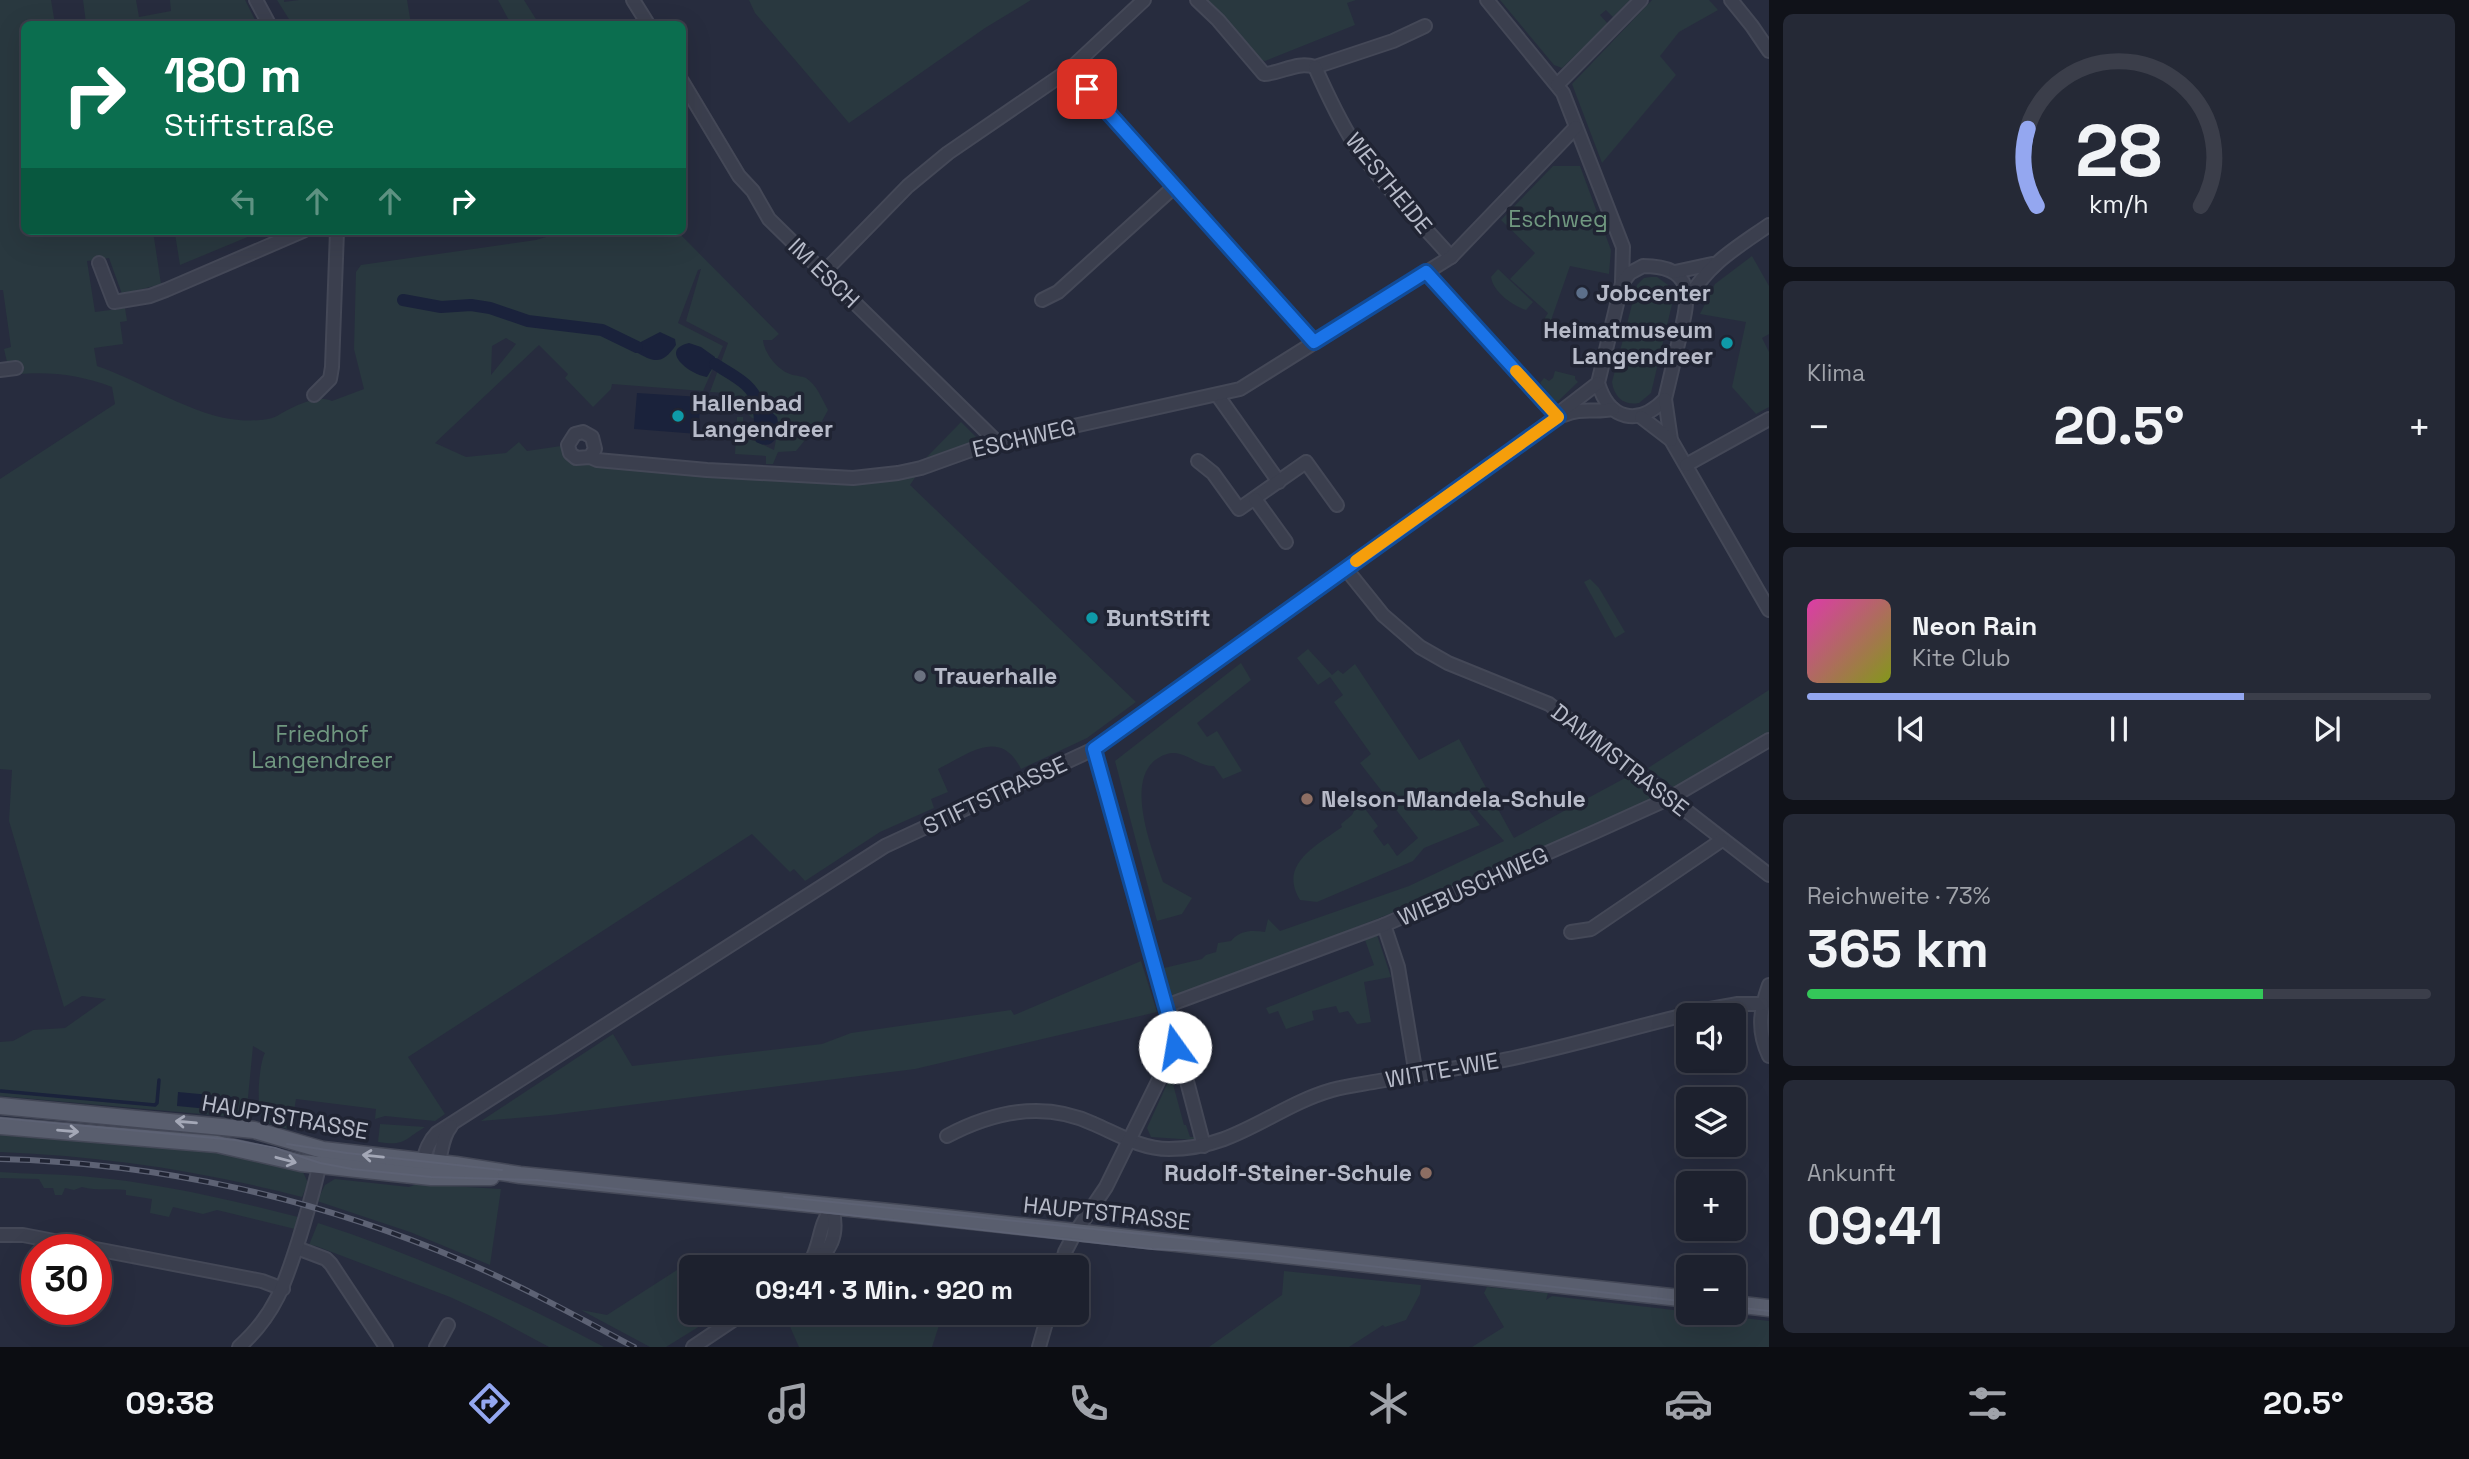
<!DOCTYPE html>
<html lang="de">
<meta charset="utf-8">
<style>
body{margin:0;font-family:"Space Grotesk",sans-serif;background:#252936;color:#f1f3f6;height:100vh;display:flex;flex-direction:column;font-size:26px;white-space:nowrap}
*{box-sizing:border-box;margin:0}
p{font-size:23px;color:#a0a3aa}
.icon{flex:none;width:38px;height:38px;fill:none;stroke:currentColor;stroke-width:2;stroke-linecap:round;stroke-linejoin:round}
.map{position:relative;flex:1;overflow:hidden}
.panel{display:flex;flex-direction:column;gap:14px;padding:14px;background:#101219;width:700px}
.panel>*{flex:none}
.top-card{position:absolute;left:21px;top:21px;width:665px;height:214px;border-radius:10px;box-shadow:0 7px 28px #0002,0 0 0 2px #3b3e4a;background:#0b6e4f;color:#fff;overflow:hidden}
.buttons{position:absolute;left:1676px;top:1003px;display:grid;gap:14px}
.buttons a{display:grid;place-items:center;width:70px;height:70px;border-radius:10px;background:#1d212e;box-shadow:0 7px 28px #0002,0 0 0 2px #3b3e4a;font-size:35px}
.speed{position:absolute;left:21px;top:1234px;display:flex;gap:14px;font-size:35px;font-weight:700;text-align:center}
.speed>*{display:grid;place-content:center;width:91px;height:91px;border-radius:50%;background:#1d212e;box-shadow:0 7px 28px #0002,0 0 0 2px #3b3e4a;line-height:1}
.speed .limit{border:10px solid #d22;background:#fff;color:#111}
.pin{position:absolute;display:grid;place-items:center;width:60px;height:60px;color:#fff;margin:-30px;border-radius:14px;box-shadow:0 4px 10px #0006}
.me{position:absolute;width:77px;margin:-38px;rotate:347deg;stroke-linejoin:round;filter:drop-shadow(0 0 5px #0008)}
.turn{display:flex;align-items:center;gap:24px;height:147px;padding:0 28px;font-size:32px}
.turn .icon{width:91px;height:91px;stroke-width:2.5}
.turn b{display:block;font-size:49px;line-height:60px}
.lanes{display:flex;align-items:center;height:66px;padding:0 28px;background:#0003;justify-content:center;gap:35px;direction:ltr}
.lanes .off{opacity:.35}
.big{font-size:52px;font-weight:700;line-height:1.1}
.panel .card{flex:1;display:flex;flex-direction:column;justify-content:center;gap:10px;min-width:0;padding:0 24px;border-radius:10px;background:#252936}
.panel .dial{align-items:center;gap:0}
.dial svg{height:182px;overflow:visible;fill:none;stroke:#3b3e4a;stroke-width:7;stroke-linecap:round;text-anchor:middle}
.dial text{fill:#f1f3f6;stroke:none}
.song{display:flex;align-items:center;gap:21px}
.cover{width:84px;height:84px;border-radius:10px;background:linear-gradient(135deg,hsl(320 70% 55%),hsl(70 70% 35%))}
.played{height:7px;border-radius:4px;background:linear-gradient(90deg,#94a7f0 70%,#3b3e4a 70%)}
.keys{display:flex;justify-content:space-around;direction:ltr}
.heat{display:flex;justify-content:space-between;align-items:center;font-size:38px;direction:ltr}
.charge{height:10px;border-radius:5px;background:linear-gradient(90deg,#34c759 73%,#3b3e4a 0)}
.trip{position:absolute;left:679px;top:1255px;width:410px;height:70px;border-radius:10px;background:#1d212e;box-shadow:0 7px 28px #0002,0 0 0 2px #3b3e4a;font-weight:700;line-height:70px;text-align:center}
.tab-bar{display:flex;height:112px;justify-content:space-around;align-items:center;background:#0c0d12;color:#a0a3aa}
.tab-bar .icon{width:49px;height:49px}
.tab-bar .on{color:#94a7f0}
.tab-bar b{font-size:32px;color:#f1f3f6}
main{display:flex;flex:1;min-height:0}
.map>svg:first-child{display:block}
.green{fill:#29383f;fill-rule:evenodd}
.water{fill:#1a223b}
.lines{fill:none;stroke-linecap:round;stroke-linejoin:round}
.stream{stroke:#1a223b;stroke-width:3.5}
.canal{stroke:#1a223b;stroke-width:12}
.minor-casing{stroke:#444857;stroke-width:16}
.major-casing{stroke:#444857;stroke-width:19}
.minor{stroke:#3b3f4e;stroke-width:12}
.major{stroke:#595e6e;stroke-width:16}
.tram{stroke:#5d6274;stroke-width:2}
.rail-casing{stroke:#5d6274;stroke-width:6}
.rail{stroke:#202433;stroke-width:3.5;stroke-dasharray:10;stroke-linecap:butt}
.oneway{stroke:#a4a8b7}
.route-casing{stroke:#114b97;stroke-width:18}
.route{stroke:#1a73e8;stroke-width:12}
.slow{stroke:#f59e0b;stroke-width:12}
.service-dot{fill:#5c6f8a;stroke:#202433;stroke-width:2.5}
.culture-dot{fill:#0f9aa8;stroke:#202433;stroke-width:2.5}
.worship-dot{fill:#6b7280;stroke:#202433;stroke-width:2.5}
.education-dot{fill:#8d6e63;stroke:#202433;stroke-width:2.5}
.labels{text-anchor:middle;stroke-width:7;stroke-linejoin:round;paint-order:stroke}
.street-label{font-size:23px;fill:#b7bbc9;stroke:#202433}
.park-label{font-size:23px;fill:#709880;stroke:#202433}
.poi-label{font-size:23px;font-weight:bold;fill:#b7bbc9;stroke:#202433;text-anchor:start}
</style>
<main>
<div class="map">
<svg width="1769" height="1347" viewBox="0 0 1769 1347">
<rect width="100%" height="100%" fill="#272c3e"/>
<g class="green">
<path d="M0 0H51L55 24H24V231H153L161 284 158 285 122 294 109 258 87 261 95 312 125 308 127 321 120 322 123 344 94 348 97 366C141 381 195 417 239 420 249 421 267 421 277 416 291 408 315 394 332 401L364 389 354 349 356 272 361 265 536 240 566 231H677L779 334 772 340H763C764 353 778 370 790 374 795 376 802 376 806 378 817 385 822 399 828 410L815 434 805 440 796 451 778 452 773 464H766V456L735 454 737 417H743V435L774 450 779 424 752 418 727 393 710 392 728 343 686 321 701 269 698 270 678 323 723 346 703 391 612 384 611 389 593 407 565 378 568 374 539 345 435 443 466 457 506 453 519 442 527 451 561 446 570 461 593 463 592 466 845 485 876 483 916 476 910 485 1136 702 1087 738 1021 769C1000 727 969 754 938 769L948 792 931 799 934 808 880 832 805 881 794 869 790 872 752 834 408 1057 445 1114 435 1121 385 1116 375 1119 376 1109 296 1099 291 1130C284 1127 270 1126 264 1121 255 1112 259 1063 265 1053L253 1046 246 1118 0 1096V1042L13 1041 33 1030 65 1028 106 999 82 996 64 1007 9 821 12 770 0 769V479L115 404 112 387C77 374 47 371 10 375L4 349 11 347 3 290H0ZM506 338 516 344 491 375 492 346Z"/>
<path d="M83 0H136L139 17 171 11 170 0H245L257 24H249L246 21 240 24H75L86 23Z"/>
<path d="M277 0H284V2L299 0H407L411 24H292Z"/>
<path d="M498 0H524L539 24H511Z"/>
<path d="M749 0H1031L985 28 849 123 755 13Z"/>
<path d="M1206 0H1356L1347 3 1355 25 1265 61 1261 60 1222 15Z"/>
<path d="M1500 0H1630L1613 17 1606 10 1600 15 1608 24 1562 68 1554 65Z"/>
<path d="M1652 0H1709L1718 10 1679 32 1660 56 1676 75 1602 163 1572 84Z"/>
<path d="M1553 166H1580L1611 250 1609 274 1570 266 1549 326 1543 321 1548 313 1510 279 1535 253 1501 220Z"/>
<path d="M178 231H262L180 265 175 234Z"/>
<path d="M1752 256 1769 286V334L1762 338 1769 352V407L1756 414 1732 387 1746 322 1700 314 1715 284Z"/>
<path d="M1498 269 1533 302 1526 310C1513 306 1493 292 1491 277Z"/>
<path d="M1651 277H1657L1668 285 1673 300 1651 393 1639 403C1624 406 1614 397 1612 382L1637 285 1644 278Z"/>
<path d="M1555 371 1575 376V379L1578 382 1556 403 1540 383 1544 378 1549 381 1553 378Z"/>
<path d="M961 422 977 438 980 435 977 440 926 458Z"/>
<path d="M1590 579 1599 588 1625 632 1615 638 1584 582Z"/>
<path d="M1308 649 1332 675 1338 670 1343 674 1355 664 1419 760 1459 739 1514 838 1627 777 1654 799C1497 872 1337 937 1174 998L1172 997 1164 968 1202 959 1206 955 1216 952 1218 943 1231 941C1240 930 1252 930 1265 932L1268 919 1280 931 1409 886 1504 841 1464 796 1461 800 1480 825 1424 848 1413 861 1317 902 1300 900C1278 864 1316 846 1342 827L1341 824 1352 815 1359 801 1378 826 1373 831 1384 846 1388 843 1397 856 1418 838 1360 763 1371 754 1334 702 1343 695 1330 677 1318 685 1297 658Z"/>
<path d="M1241 663 1251 680 1197 723 1207 737 1217 731 1242 771 1223 779 1214 766C1197 767 1184 749 1167 754 1118 769 1153 851 1163 882L1192 898 1182 914 1157 921 1115 761Z"/>
<path d="M1769 690V736L1680 787H1673L1648 768Z"/>
<path d="M1377 935 1391 977 1364 982 1371 1022 1357 1024 1348 1011 1339 1013 1336 1006 1312 1011 1314 1020 1286 1029 1278 1011 1269 1014 1266 1008 1374 965 1365 940Z"/>
<path d="M1141 961 1157 1012 915 1069 551 1115 481 1121 613 1034 632 1066 822 1044 851 1033 1011 1010 1014 1015Z"/>
<path d="M1173 1077 1179 1078 1180 1082 1173 1084 1184 1125H1186L1190 1137H1194L1195 1140 1151 1137 1147 1128 1168 1082Z"/>
<path d="M380 1124 425 1127C403 1140 406 1146 378 1142Z"/>
<path d="M0 1132 214 1150 298 1168 303 1172 308 1183 302 1197C201 1171 104 1156 0 1152Z"/>
<path d="M0 1172C27 1174 54 1174 81 1176 155 1182 227 1199 298 1217L295 1229 217 1210 203 1214 173 1207 169 1217 150 1213 152 1199 126 1195V1190C112 1188 96 1191 82 1187L74 1190 65 1188 62 1195H55L53 1188H44L39 1179 0 1178Z"/>
<path d="M335 1179 409 1187 417 1184 501 1189 490 1265 410 1232 317 1201 325 1185Z"/>
<path d="M318 1223C417 1255 512 1298 604 1347H549L493 1317 450 1297 316 1246 309 1245Z"/>
<path d="M691 1261 695 1267H691V1312L721 1313 666 1347H650L581 1310 607 1315Z"/>
<path d="M1284 1271 1421 1285 1420 1294 1406 1320 1385 1327 1383 1325 1349 1347H1209L1282 1295Z"/>
<path d="M1487 1287 1548 1293 1546 1300 1552 1296 1769 1321V1347H1472L1504 1327 1484 1293Z"/>
<path d="M896 1312 908 1316 915 1313H943L932 1347H799L784 1313Z"/>
</g>
<g class="water">
<path d="M660 332 675 339 676 345C662 365 655 363 634 351L635 345Z"/>
<path d="M689 343 701 347 715 357V364L707 377C690 375 658 350 689 343Z"/>
<path d="M637 393 701 397 698 434 634 429Z"/>
<path d="M760 407 767 408 777 417C781 433 775 452 756 442 753 432 755 422 753 412Z"/>
<path d="M178 1092 232 1097 230 1111 177 1106Z"/>
</g>
<g class="lines">
<path class="stream" d="M1 1091 155 1105 157 1103 159 1080"/>
<g class="canal">
<path d="M403 300 441 307 471 305 490 308 528 321 602 330 637 347"/>
<path d="M715 364C735 377 752 383 760 407"/>
</g>
<g class="minor-casing">
<g id="minor">
<path d="M256 0 269 24"/>
<path d="M633 0 648 24"/>
<path d="M1197 0 1218 20 1264 74C1283 73 1296 61 1315 67L1393 41 1425 26"/>
<path d="M1487 0 1563 93 1623 247 1622 283"/>
<path d="M1731 0 1752 26 1769 51"/>
<path d="M1315 67C1327 94 1339 120 1355 145 1383 185 1418 220 1451 257"/>
<path d="M1069 70 1314 342"/>
<path d="M682 81 739 176 753 191 769 219 996 441"/>
<path d="M1557 85 1641 0"/>
<path d="M99 263 114 302 150 296 166 290 303 231"/>
<path d="M1643 266C1699 266 1688 301 1679 340 1674 360 1670 379 1665 399 1638 427 1609 420 1598 383L1622 283 1630 273Z"/>
<path d="M824 272 908 186 948 153 1069 70 1144 0"/>
<path d="M1426 272 1557 417"/>
<path d="M1675 272 1712 264"/>
<path d="M1688 299C1709 263 1736 248 1769 225"/>
<path d="M1042 300 1058 292 1174 187"/>
<path d="M0 370 16 368"/>
<path d="M314 395 330 379 332 367 337 231"/>
<path d="M1218 396 1279 482"/>
<path d="M1665 399 1671 440 1769 610"/>
<path d="M1564 415C1581 407 1596 413 1613 409"/>
<path d="M1641 417 1671 440"/>
<path d="M590 457 595 449 592 437 583 432 575 434 568 445 570 453 576 458 590 457 597 460 707 470 853 478 898 473 921 468 996 441 1002 442 1240 389 1451 257 1576 127"/>
<path d="M1198 461 1213 473 1239 509 1306 462 1337 505"/>
<path d="M1686 465 1769 419"/>
<path d="M1255 499 1286 542"/>
<path d="M1346 569 1383 615 1420 647 1448 663 1549 704 1769 875"/>
<path d="M1384 925 1398 967 1416 1075"/>
<path d="M1571 932 1591 929 1722 840"/>
<path d="M1769 985C1760 1010 1757 1031 1769 1056"/>
<path d="M1166 1006 1384 925 1597 831 1670 798 1769 740"/>
<path d="M1174 1051 1184 1070 1204 1146"/>
<path d="M947 1136C994 1111 1045 1101 1094 1124 1119 1135 1142 1149 1169 1149 1236 1149 1273 1107 1332 1090 1347 1086 1363 1084 1379 1081 1419 1074 1459 1068 1499 1061 1570 1047 1639 1025 1710 1009L1738 1004H1762"/>
<path d="M426 1167 423 1161C426 1150 429 1141 437 1133L885 846 1094 749 1557 417 1563 410 1598 383"/>
<path d="M435 1171C443 1156 440 1139 451 1126"/>
<path d="M0 1235H23L262 1281 283 1289"/>
<path d="M297 1248 326 1259 331 1264 386 1347"/>
<path d="M811 1261C821 1243 819 1224 832 1208"/>
<path d="M807 1266C832 1254 839 1233 832 1208"/>
<path d="M1061 1267 1065 1252 1075 1233 1106 1187 1175 1047 1174 1036 1094 749"/>
<path d="M239 1347C276 1314 286 1281 300 1236 308 1210 316 1184 321 1157"/>
<path d="M436 1347 448 1325"/>
<path d="M693 1347 745 1312"/>
<path d="M1039 1347 1049 1312"/>
</g>
</g>
<g class="major-casing">
<g id="major">
<path d="M0 1106 254 1130 323 1150 456 1165 520 1175C910 1213 1299 1254 1689 1299"/>
<path d="M0 1126 217 1144 301 1163 431 1177H491"/>
<path d="M1734 1304 1769 1308"/>
</g>
</g>
<use href="#minor" class="minor"/>
<use href="#major" class="major"/>
<g class="tram">
<path d="M0 1118 235 1140 275 1148 320 1163 352 1169 431 1177 537 1180 1152 1249 1263 1254 1689 1302"/>
<path d="M287 1144 347 1153 502 1170"/>
<path d="M784 1197 1219 1242"/>
<path d="M1734 1307 1769 1311"/>
</g>
<g class="rail-casing">
<path id="rail" d="M0 1159C159 1163 317 1198 463 1261 522 1286 578 1317 634 1347"/>
</g>
<use href="#rail" class="rail"/>
</g>
<defs><path id="oneway-shaft" d="M-6 0H5M1.5-3L5.5 0L1.5 3" fill="none" stroke-width="1.6" stroke-linecap="round" stroke-linejoin="round" transform="scale(1.75)"/></defs>
<g class="oneway">
<use href="#oneway-shaft" transform="translate(186 1122) rotate(-175)"/>
<use href="#oneway-shaft" transform="translate(68 1131) rotate(5)"/>
<use href="#oneway-shaft" transform="translate(373 1156) rotate(-174)"/>
<use href="#oneway-shaft" transform="translate(286 1160) rotate(15)"/>
</g>
<g class="lines">
<g class="route-casing">
<path id="route" d="M1087 89 1314 342 1426 272 1558 417 1094 749 1174 1036 1175 1047"/>
</g>
<use href="#route" class="route"/>
<path class="slow" d="M1356 561 1558 417 1516 371"/>
</g>
<circle class="service-dot" cx="1582" cy="293" r="7"/>
<g class="culture-dot">
<circle cx="1727" cy="343" r="7"/>
<circle cx="678" cy="416" r="7"/>
<circle cx="1092" cy="618" r="7"/>
</g>
<circle class="worship-dot" cx="920" cy="676" r="7"/>
<g class="education-dot">
<circle cx="1307" cy="799" r="7"/>
<circle cx="1426" cy="1173" r="7"/>
</g>
<g class="labels">
<g class="street-label">
<text transform="translate(1389 183) rotate(51)" y="8">WESTHEIDE</text>
<text transform="translate(824 273) rotate(44)" y="8">IM ESCH</text>
<text transform="translate(1024 438) rotate(-13)" y="8">ESCHWEG</text>
<text transform="translate(1620 760) rotate(38)" y="8">DAMMSTRASSE</text>
<text transform="translate(995 795) rotate(-25)" y="8">STIFTSTRASSE</text>
<text transform="translate(1473 886) rotate(-24)" y="8">WIEBUSCHWEG</text>
<text transform="translate(1442 1070) rotate(-10)" y="8">WITTE-WIE</text>
<text transform="translate(285 1117) rotate(10)" y="8">HAUPTSTRASSE</text>
<text transform="translate(1107 1213) rotate(6)" y="8">HAUPTSTRASSE</text>
</g>
<g class="park-label">
<text x="1558" y="227">Eschweg</text>
<text x="322" y="742">Friedhof<tspan x="322" dy="26">Langendreer</tspan></text>
</g>
<g class="poi-label">
<text x="1596" y="301">Jobcenter</text>
<text x="1713" y="338" text-anchor="end">Heimatmuseum<tspan x="1713" dy="26">Langendreer</tspan></text>
<text x="692" y="411">Hallenbad<tspan x="692" dy="26">Langendreer</tspan></text>
<text x="1106" y="626">BuntStift</text>
<text x="934" y="684">Trauerhalle</text>
<text x="1321" y="807">Nelson-Mandela-Schule</text>
<text x="1412" y="1181" text-anchor="end">Rudolf-Steiner-Schule</text>
</g>
</g>
</svg>
<div class="buttons">
<a><svg class="icon" aria-label="sound" viewBox="0 0 24 24"><path d="M4 9h4l5-4v14l-5-4H4zM17 9q2 3 0 6"/></svg></a>
<a><svg class="icon" aria-label="layers" viewBox="0 0 24 24"><path d="M12 4l9 5-9 5-9-5zM3 14l9 5 9-5"/></svg></a>
<a>+</a>
<a>−</a>
</div>
<div class="speed"><div class="limit">30</div></div>
<div class="pin" style="left:1087px;top:89px;background:#d93025"><svg class="icon" aria-label="arrive" viewBox="0 0 24 24"><path d="M6 21V4h12l-3 4 3 4H6"/></svg></div>
<svg class="me" style="left:1175px;top:1047px" viewBox="-20 -20 40 40"><circle r="19" fill="#fff"/><path d="M0-13L10 11 0 6-10 11z" fill="#1a73e8"/></svg>
<div class="trip">09:41 · 3 Min. · 920 m</div>
<div class="top-card">
<div class="turn"><svg class="icon" aria-label="right" viewBox="0 0 24 24"><path d="M7 20v-9h11M14 6l5 5-5 5"/></svg><div><b>180 m</b>Stiftstraße</div></div>
<div class="lanes"><svg class="icon off" aria-label="left" viewBox="0 0 24 24"><path d="M17 20v-9H6M10 6l-5 5 5 5"/></svg><svg class="icon off" aria-label="ahead" viewBox="0 0 24 24"><path d="M12 20V5M6 11l6-6 6 6"/></svg><svg class="icon off" aria-label="ahead" viewBox="0 0 24 24"><path d="M12 20V5M6 11l6-6 6 6"/></svg><svg class="icon" aria-label="right" viewBox="0 0 24 24"><path d="M7 20v-9h11M14 6l5 5-5 5"/></svg></div>
</div>
</div>
<section class="panel">
<div class="card dial"><svg viewBox="0 0 100 80">
<path d="M14 69A42 42 0 1 1 86 69"/>
<path d="M14 69A42 42 0 0 1 10 35" stroke="#94a7f0"/>
<text x="50" y="56" font-size="32" font-weight="700">28</text>
<text x="50" y="72" font-size="11">km/h</text>
</svg></div>
<div class="card"><p>Klima</p>
<div class="heat"><a>−</a><b class="big">20.5°</b><a>+</a></div>
</div>
<div class="card">
<div class="song"><i class="cover"></i><div><b>Neon Rain</b><p>Kite Club</p></div></div>
<div class="played"></div>
<div class="keys"><svg class="icon" aria-label="previous" viewBox="0 0 24 24"><path d="M18 5L8 12l10 7zM5 5v14"/></svg><svg class="icon" aria-label="pause" viewBox="0 0 24 24"><path d="M8 5v14M16 5v14"/></svg><svg class="icon" aria-label="next" viewBox="0 0 24 24"><path d="M6 5l10 7-10 7zM19 5v14"/></svg></div>
</div>
<div class="card"><p>Reichweite · 73%</p><b class="big">365 km</b><div class="charge"></div></div>
<div class="card"><p>Ankunft</p><b class="big">09:41</b></div>
</section>
</main>
<nav class="tab-bar">
<b>09:38</b>
<svg class="icon on" aria-label="directions" viewBox="0 0 24 24"><path d="M12 3l9 9-9 9-9-9zM9 14v-3h6M13 9l2 2-2 2"/></svg>
<svg class="icon" aria-label="music" viewBox="0 0 24 24"><path d="M9 18V5l10-2v13"/><circle cx="6" cy="18" r="3"/><circle cx="16" cy="16" r="3"/></svg>
<svg class="icon" aria-label="phone" viewBox="0 0 24 24"><path d="M5 4h4l2 5-3 2q2 4 5 5l2-3 5 2v4C11 20 4 13 5 4z"/></svg>
<svg class="icon" aria-label="climate" viewBox="0 0 24 24"><path d="M12 3v18M4 7l16 10M4 17L20 7"/></svg>
<svg class="icon" aria-label="car" viewBox="0 0 24 24"><path d="M5 17H2v-5l4-1 3-4h7l3 4 3 1v5h-3M9 17h6M6 11h13"/><circle cx="7" cy="17" r="2"/><circle cx="17" cy="17" r="2"/></svg>
<svg class="icon" aria-label="filters" viewBox="0 0 24 24"><path d="M4 7h16M4 17h16"/><circle cx="9" cy="7" r="2"/><circle cx="15" cy="17" r="2"/></svg>
<b>20.5°</b>
</nav>
